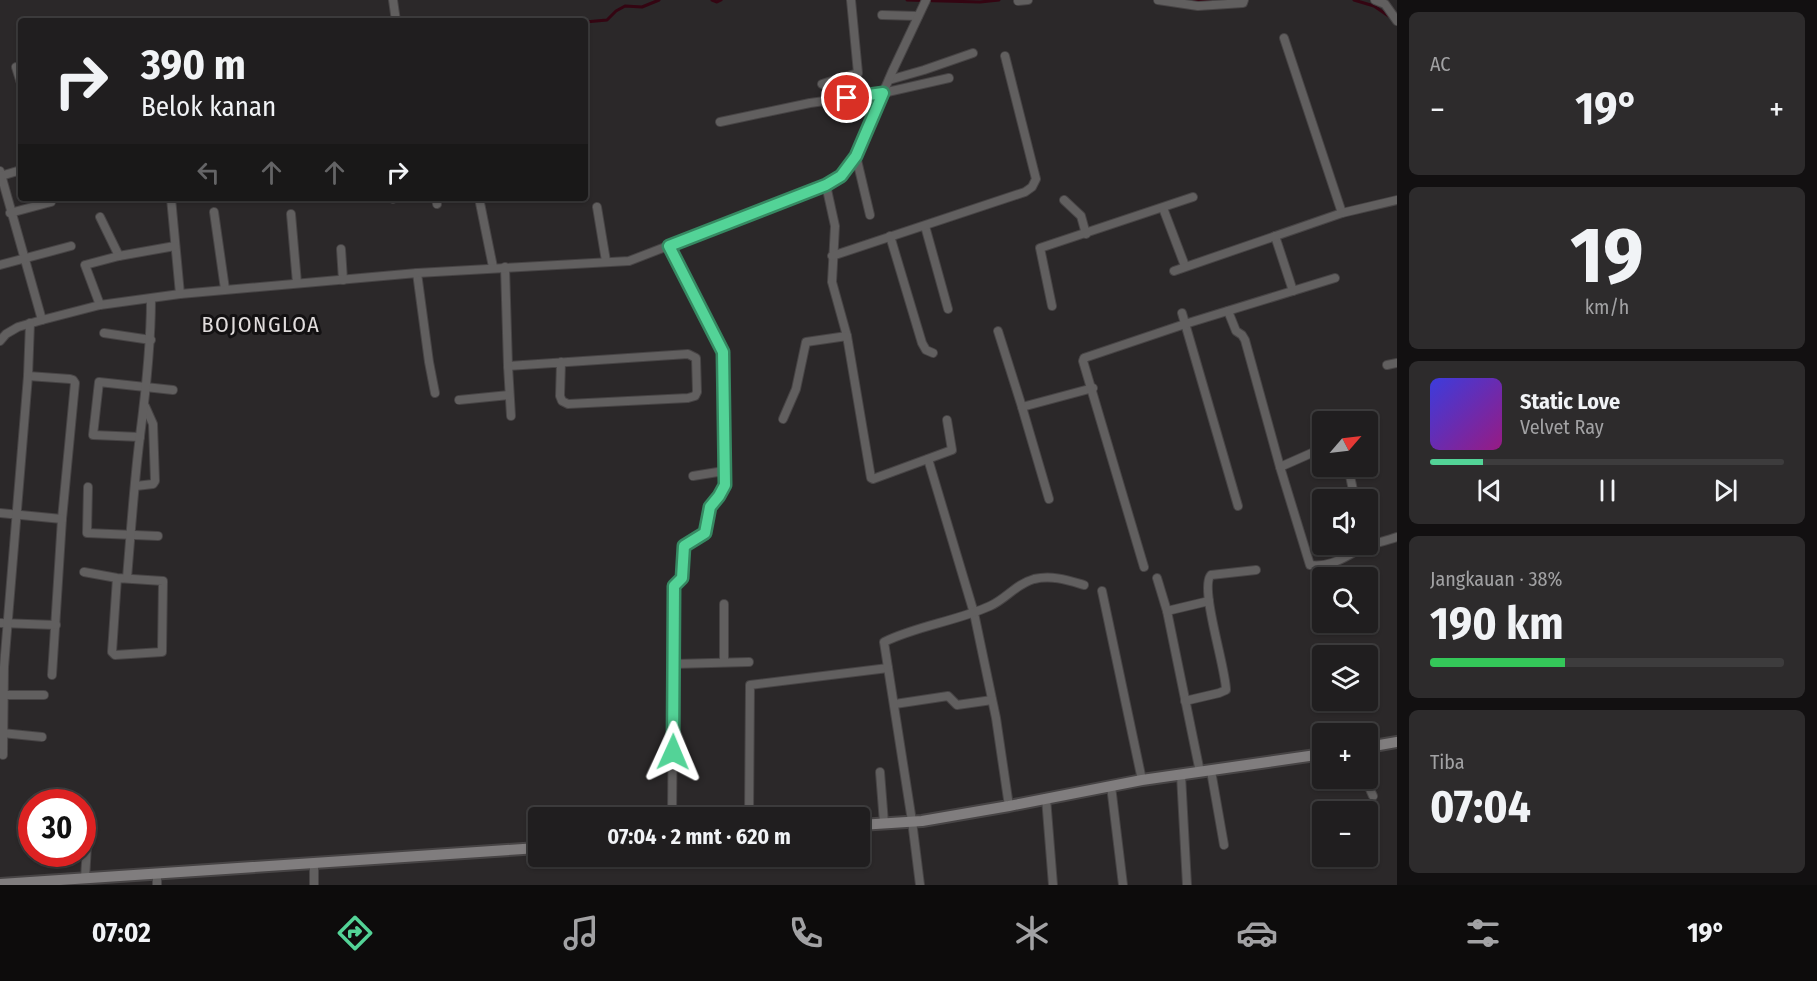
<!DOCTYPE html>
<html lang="id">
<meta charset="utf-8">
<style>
body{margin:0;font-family:"Fira Sans Condensed",sans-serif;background:#2d2b2c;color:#f1f3f6;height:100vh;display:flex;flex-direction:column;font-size:22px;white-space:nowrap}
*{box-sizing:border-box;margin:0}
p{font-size:20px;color:#a2a2a4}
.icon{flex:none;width:33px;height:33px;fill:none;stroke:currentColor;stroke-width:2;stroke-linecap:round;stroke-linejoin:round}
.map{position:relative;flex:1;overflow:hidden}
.details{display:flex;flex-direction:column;gap:12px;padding:12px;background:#121011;width:420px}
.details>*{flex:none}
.top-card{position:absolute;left:18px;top:18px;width:570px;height:183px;border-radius:6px;box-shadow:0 2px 4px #0004,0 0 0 2px #3d3c3d;background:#201e1f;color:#f1f3f6;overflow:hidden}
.needle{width:39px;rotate:62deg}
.controls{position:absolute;left:1312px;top:411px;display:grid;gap:12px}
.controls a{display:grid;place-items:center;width:66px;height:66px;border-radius:6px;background:#201e1f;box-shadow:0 2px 4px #0004,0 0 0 2px #3d3c3d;font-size:30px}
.speed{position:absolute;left:18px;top:789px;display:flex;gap:12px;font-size:30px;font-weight:700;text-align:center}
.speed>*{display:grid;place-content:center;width:78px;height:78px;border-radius:50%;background:#201e1f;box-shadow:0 2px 4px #0004,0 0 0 2px #3d3c3d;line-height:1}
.speed .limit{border:9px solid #d22;background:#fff;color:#111}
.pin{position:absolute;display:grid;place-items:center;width:51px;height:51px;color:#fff;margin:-26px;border:3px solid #fff;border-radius:50%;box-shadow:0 2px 6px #0007}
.me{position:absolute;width:66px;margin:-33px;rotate:1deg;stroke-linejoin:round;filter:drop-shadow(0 0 4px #0008)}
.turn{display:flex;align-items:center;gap:21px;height:126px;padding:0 24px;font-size:27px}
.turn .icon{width:78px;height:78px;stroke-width:2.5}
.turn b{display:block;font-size:42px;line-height:51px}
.lanes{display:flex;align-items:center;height:57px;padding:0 24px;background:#0003;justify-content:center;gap:30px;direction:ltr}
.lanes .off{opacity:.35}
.big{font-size:45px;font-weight:700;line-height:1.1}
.details .tile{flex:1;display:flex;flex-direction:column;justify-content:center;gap:9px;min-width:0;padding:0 21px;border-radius:9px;background:#2d2b2c}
.details .dial{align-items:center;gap:0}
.dial b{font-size:78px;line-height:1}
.song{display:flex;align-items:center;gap:18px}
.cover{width:72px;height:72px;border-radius:9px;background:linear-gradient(135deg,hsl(240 70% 55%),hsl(310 70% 35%))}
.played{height:6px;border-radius:3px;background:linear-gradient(90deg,#53d397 15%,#3d3c3d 15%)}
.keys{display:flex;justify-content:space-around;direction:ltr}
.heat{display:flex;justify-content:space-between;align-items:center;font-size:33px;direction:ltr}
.charge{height:9px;border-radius:4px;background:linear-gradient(90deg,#34c759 38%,#3d3c3d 0)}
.trip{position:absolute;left:528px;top:807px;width:342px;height:60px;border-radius:6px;background:#201e1f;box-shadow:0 2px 4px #0004,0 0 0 2px #3d3c3d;font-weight:700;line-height:60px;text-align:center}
.tab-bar{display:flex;height:96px;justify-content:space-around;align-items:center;background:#0d0c0c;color:#a2a2a4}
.tab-bar .icon{width:42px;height:42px}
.tab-bar .selected{color:#53d397}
.tab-bar b{font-size:27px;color:#f1f3f6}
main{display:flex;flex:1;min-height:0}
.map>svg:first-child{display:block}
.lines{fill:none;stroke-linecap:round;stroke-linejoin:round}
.stream{stroke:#340512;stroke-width:3}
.street-casing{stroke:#474445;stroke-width:10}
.secondary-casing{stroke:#474445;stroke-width:14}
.street{stroke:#615f5f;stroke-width:8}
.secondary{stroke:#807d7e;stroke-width:10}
.route-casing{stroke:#368962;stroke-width:15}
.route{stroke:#53d397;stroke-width:10}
.labels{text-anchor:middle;stroke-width:6;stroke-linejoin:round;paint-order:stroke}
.quarter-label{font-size:22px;letter-spacing:1.5px;fill:#e0dcdc;stroke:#131112}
</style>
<main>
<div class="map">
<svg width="1397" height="885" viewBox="0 0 1397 885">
<rect width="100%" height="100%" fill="#2b2829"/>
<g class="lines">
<g class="stream">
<path d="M712 0 717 2 721 0"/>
<path d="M907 0 980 2 999 0"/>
<path d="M1354 0 1374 6 1390 17"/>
<path d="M1191 1 1225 0"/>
<path d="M585 22 607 20 616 11 625 6 642 7 659 0"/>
</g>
<g class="street-casing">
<g id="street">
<path d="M393 0 396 21"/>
<path d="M1158 0 1198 6 1243 3 1244 0"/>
<path d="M1375 0 1385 4 1397 21"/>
<path d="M1018 1 1028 0"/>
<path d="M882 15 918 16"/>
<path d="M1284 38 1342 213"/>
<path d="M16 67 21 83"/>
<path d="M889 80 924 70 973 53"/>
<path d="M822 84 858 73 851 0"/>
<path d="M720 122 810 103 883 93 949 78"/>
<path d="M856 156 870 215"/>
<path d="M0 171 42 320"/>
<path d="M1 176 21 170"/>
<path d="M826 185 835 226 832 282 847 336"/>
<path d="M171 198 180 294"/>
<path d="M393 198V199"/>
<path d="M436 198 437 204"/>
<path d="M479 198 493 267"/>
<path d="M1064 200 1081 216 1086 234"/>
<path d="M597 207 606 261"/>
<path d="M1163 208 1185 266"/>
<path d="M214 212 225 289"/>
<path d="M10 213 51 202"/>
<path d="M291 214 297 283"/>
<path d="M100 217 119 256"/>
<path d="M925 226 948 309"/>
<path d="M890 236 922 343 926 350 933 353"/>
<path d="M1275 236 1293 291"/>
<path d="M669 246 723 352 725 485 724 490 710 507 705 533 684 546 682 578 674 586 672 818"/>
<path d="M341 249 343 280"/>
<path d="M832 256 1025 192 1032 187 1036 179 1005 56"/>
<path d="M0 265 71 246"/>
<path d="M505 267 508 366 688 354 696 358 697 392 695 396 688 398 568 404 562 401 560 396 561 362"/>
<path d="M1174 271 1342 213 1397 200"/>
<path d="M417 273 429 362 435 393"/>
<path d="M100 305 85 265 119 256 175 246"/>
<path d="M1052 306 1040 248 1193 197"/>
<path d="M1228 311 1236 331 1242 335 1245 340 1280 467 1310 565C1332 568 1345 556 1364 547 1375 543 1386 541 1397 537"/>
<path d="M1182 313 1238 506"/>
<path d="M998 331 1022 407 1093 388"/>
<path d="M104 333 151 340"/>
<path d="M0 341 6 334 18 327 42 320 100 305 180 294 417 273 629 261 826 185 841 176 856 156 892 72 926 0"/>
<path d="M1387 365 1397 363"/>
<path d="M508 366 511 416"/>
<path d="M28 376 70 379 73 380 75 383 62 519 52 675"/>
<path d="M459 400 509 395"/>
<path d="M1022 407 1049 499"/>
<path d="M783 419 796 389 806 342 847 336 871 478 873 479 952 450 947 420"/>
<path d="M140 437 93 435 99 382 173 390"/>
<path d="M928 459 974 613 996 718 1009 806"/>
<path d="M1348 466 1355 500"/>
<path d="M1280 467 1323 448"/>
<path d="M693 476 724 471"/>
<path d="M136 486 153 484 155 481 153 424 145 406"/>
<path d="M88 487 87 533 158 536"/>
<path d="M0 513 62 519"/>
<path d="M1144 567 1083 361 1084 358 1185 324 1335 278"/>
<path d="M84 572 117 578 163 581 162 652 115 655 112 652 117 578"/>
<path d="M127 578C131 531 134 483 140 436 146 390 151 345 151 299"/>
<path d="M1157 578 1167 611 1200 772"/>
<path d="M1102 591 1142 780"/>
<path d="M1167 611 1209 601"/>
<path d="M0 623 56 625"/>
<path d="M724 662V604"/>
<path d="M674 664 749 662"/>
<path d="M4 695H44"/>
<path d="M1185 701 1219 693 1226 690C1226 668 1199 587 1211 575L1256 570"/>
<path d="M895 704 948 696 957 705 992 700"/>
<path d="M2 733 42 737"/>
<path d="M3 755 4 667 28 376 30 323"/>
<path d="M1211 771 1224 845"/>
<path d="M880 772 884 823"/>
<path d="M1181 775 1187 885"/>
<path d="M1365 778 1373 796"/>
<path d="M1111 786 1123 885"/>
<path d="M1046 798 1053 885"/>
<path d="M749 818 750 685 888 668"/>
<path d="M314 863V885"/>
<path d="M157 874V885"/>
<path d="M85 879 88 829"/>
<path d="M920 885 912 821 884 642C916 626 957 621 990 606 1006 599 1016 584 1034 579 1052 575 1067 580 1084 585"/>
</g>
</g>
<g class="secondary-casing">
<g id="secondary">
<path d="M1368 747 1397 742"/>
<path d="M860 825 922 821 1009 806 1142 780 1323 754"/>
<path d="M0 884 538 848"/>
</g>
</g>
<use href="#street" class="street"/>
<use href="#secondary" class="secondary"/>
</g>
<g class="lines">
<g class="route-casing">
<path id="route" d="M673 752 674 586 682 578 684 546 705 533 710 507 719 496 725 485 723 352 669 246 826 185 841 176 856 156 883 93 847 98"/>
</g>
<use href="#route" class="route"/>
</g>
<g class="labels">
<g class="quarter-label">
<text x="261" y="332">BOJONGLOA</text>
</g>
</g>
</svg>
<div class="controls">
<a><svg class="needle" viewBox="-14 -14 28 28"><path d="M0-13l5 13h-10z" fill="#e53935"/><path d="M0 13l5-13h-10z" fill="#a2a2a4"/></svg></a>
<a><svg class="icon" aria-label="sound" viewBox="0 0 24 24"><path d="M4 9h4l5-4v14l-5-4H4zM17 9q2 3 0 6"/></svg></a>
<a><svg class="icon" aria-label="search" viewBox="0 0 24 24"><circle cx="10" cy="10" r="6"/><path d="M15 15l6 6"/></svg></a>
<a><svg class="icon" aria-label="layers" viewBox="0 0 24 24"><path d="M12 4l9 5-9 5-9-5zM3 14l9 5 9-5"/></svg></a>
<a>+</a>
<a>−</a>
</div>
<div class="speed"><div class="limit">30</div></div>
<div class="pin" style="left:847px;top:98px;background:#d93025"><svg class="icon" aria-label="arrive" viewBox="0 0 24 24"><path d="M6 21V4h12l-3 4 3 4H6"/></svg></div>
<svg class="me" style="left:673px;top:752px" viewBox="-20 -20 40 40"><path d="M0-17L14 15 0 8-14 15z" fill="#53d397" stroke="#fff" stroke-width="4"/></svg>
<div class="trip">07:04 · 2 mnt · 620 m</div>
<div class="top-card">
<div class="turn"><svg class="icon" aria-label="right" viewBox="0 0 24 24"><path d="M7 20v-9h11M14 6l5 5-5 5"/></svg><div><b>390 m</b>Belok kanan</div></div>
<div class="lanes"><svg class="icon off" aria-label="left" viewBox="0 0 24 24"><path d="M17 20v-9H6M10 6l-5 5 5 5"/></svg><svg class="icon off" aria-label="ahead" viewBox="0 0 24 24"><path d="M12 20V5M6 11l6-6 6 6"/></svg><svg class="icon off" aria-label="ahead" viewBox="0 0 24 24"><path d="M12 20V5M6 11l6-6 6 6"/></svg><svg class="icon" aria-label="right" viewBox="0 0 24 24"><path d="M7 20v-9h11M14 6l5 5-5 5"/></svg></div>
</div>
</div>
<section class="details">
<div class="tile"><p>AC</p>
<div class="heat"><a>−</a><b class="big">19°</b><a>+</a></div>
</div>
<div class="tile dial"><b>19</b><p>km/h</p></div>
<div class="tile">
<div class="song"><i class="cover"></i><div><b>Static Love</b><p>Velvet Ray</p></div></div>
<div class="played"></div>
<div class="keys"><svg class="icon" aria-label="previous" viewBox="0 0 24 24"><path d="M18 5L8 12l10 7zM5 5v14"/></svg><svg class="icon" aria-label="pause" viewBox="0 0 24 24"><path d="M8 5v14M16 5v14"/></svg><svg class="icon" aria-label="next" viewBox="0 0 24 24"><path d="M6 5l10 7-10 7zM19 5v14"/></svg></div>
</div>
<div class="tile"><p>Jangkauan · 38%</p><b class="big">190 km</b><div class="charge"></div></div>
<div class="tile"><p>Tiba</p><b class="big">07:04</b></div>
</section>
</main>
<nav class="tab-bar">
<b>07:02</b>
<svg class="icon selected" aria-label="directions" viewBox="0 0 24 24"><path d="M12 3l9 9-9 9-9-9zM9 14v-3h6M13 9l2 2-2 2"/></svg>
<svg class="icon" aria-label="music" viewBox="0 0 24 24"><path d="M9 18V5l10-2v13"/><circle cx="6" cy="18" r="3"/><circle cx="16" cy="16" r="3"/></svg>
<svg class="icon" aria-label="phone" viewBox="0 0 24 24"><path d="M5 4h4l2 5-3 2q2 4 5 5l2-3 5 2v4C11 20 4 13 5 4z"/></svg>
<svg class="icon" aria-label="climate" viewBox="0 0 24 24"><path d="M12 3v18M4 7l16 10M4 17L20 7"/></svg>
<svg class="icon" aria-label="car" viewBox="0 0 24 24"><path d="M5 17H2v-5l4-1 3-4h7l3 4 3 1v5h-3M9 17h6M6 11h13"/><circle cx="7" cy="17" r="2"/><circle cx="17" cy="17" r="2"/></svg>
<svg class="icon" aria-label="filters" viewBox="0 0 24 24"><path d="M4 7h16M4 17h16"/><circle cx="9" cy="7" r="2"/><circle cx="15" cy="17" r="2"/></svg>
<b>19°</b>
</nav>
